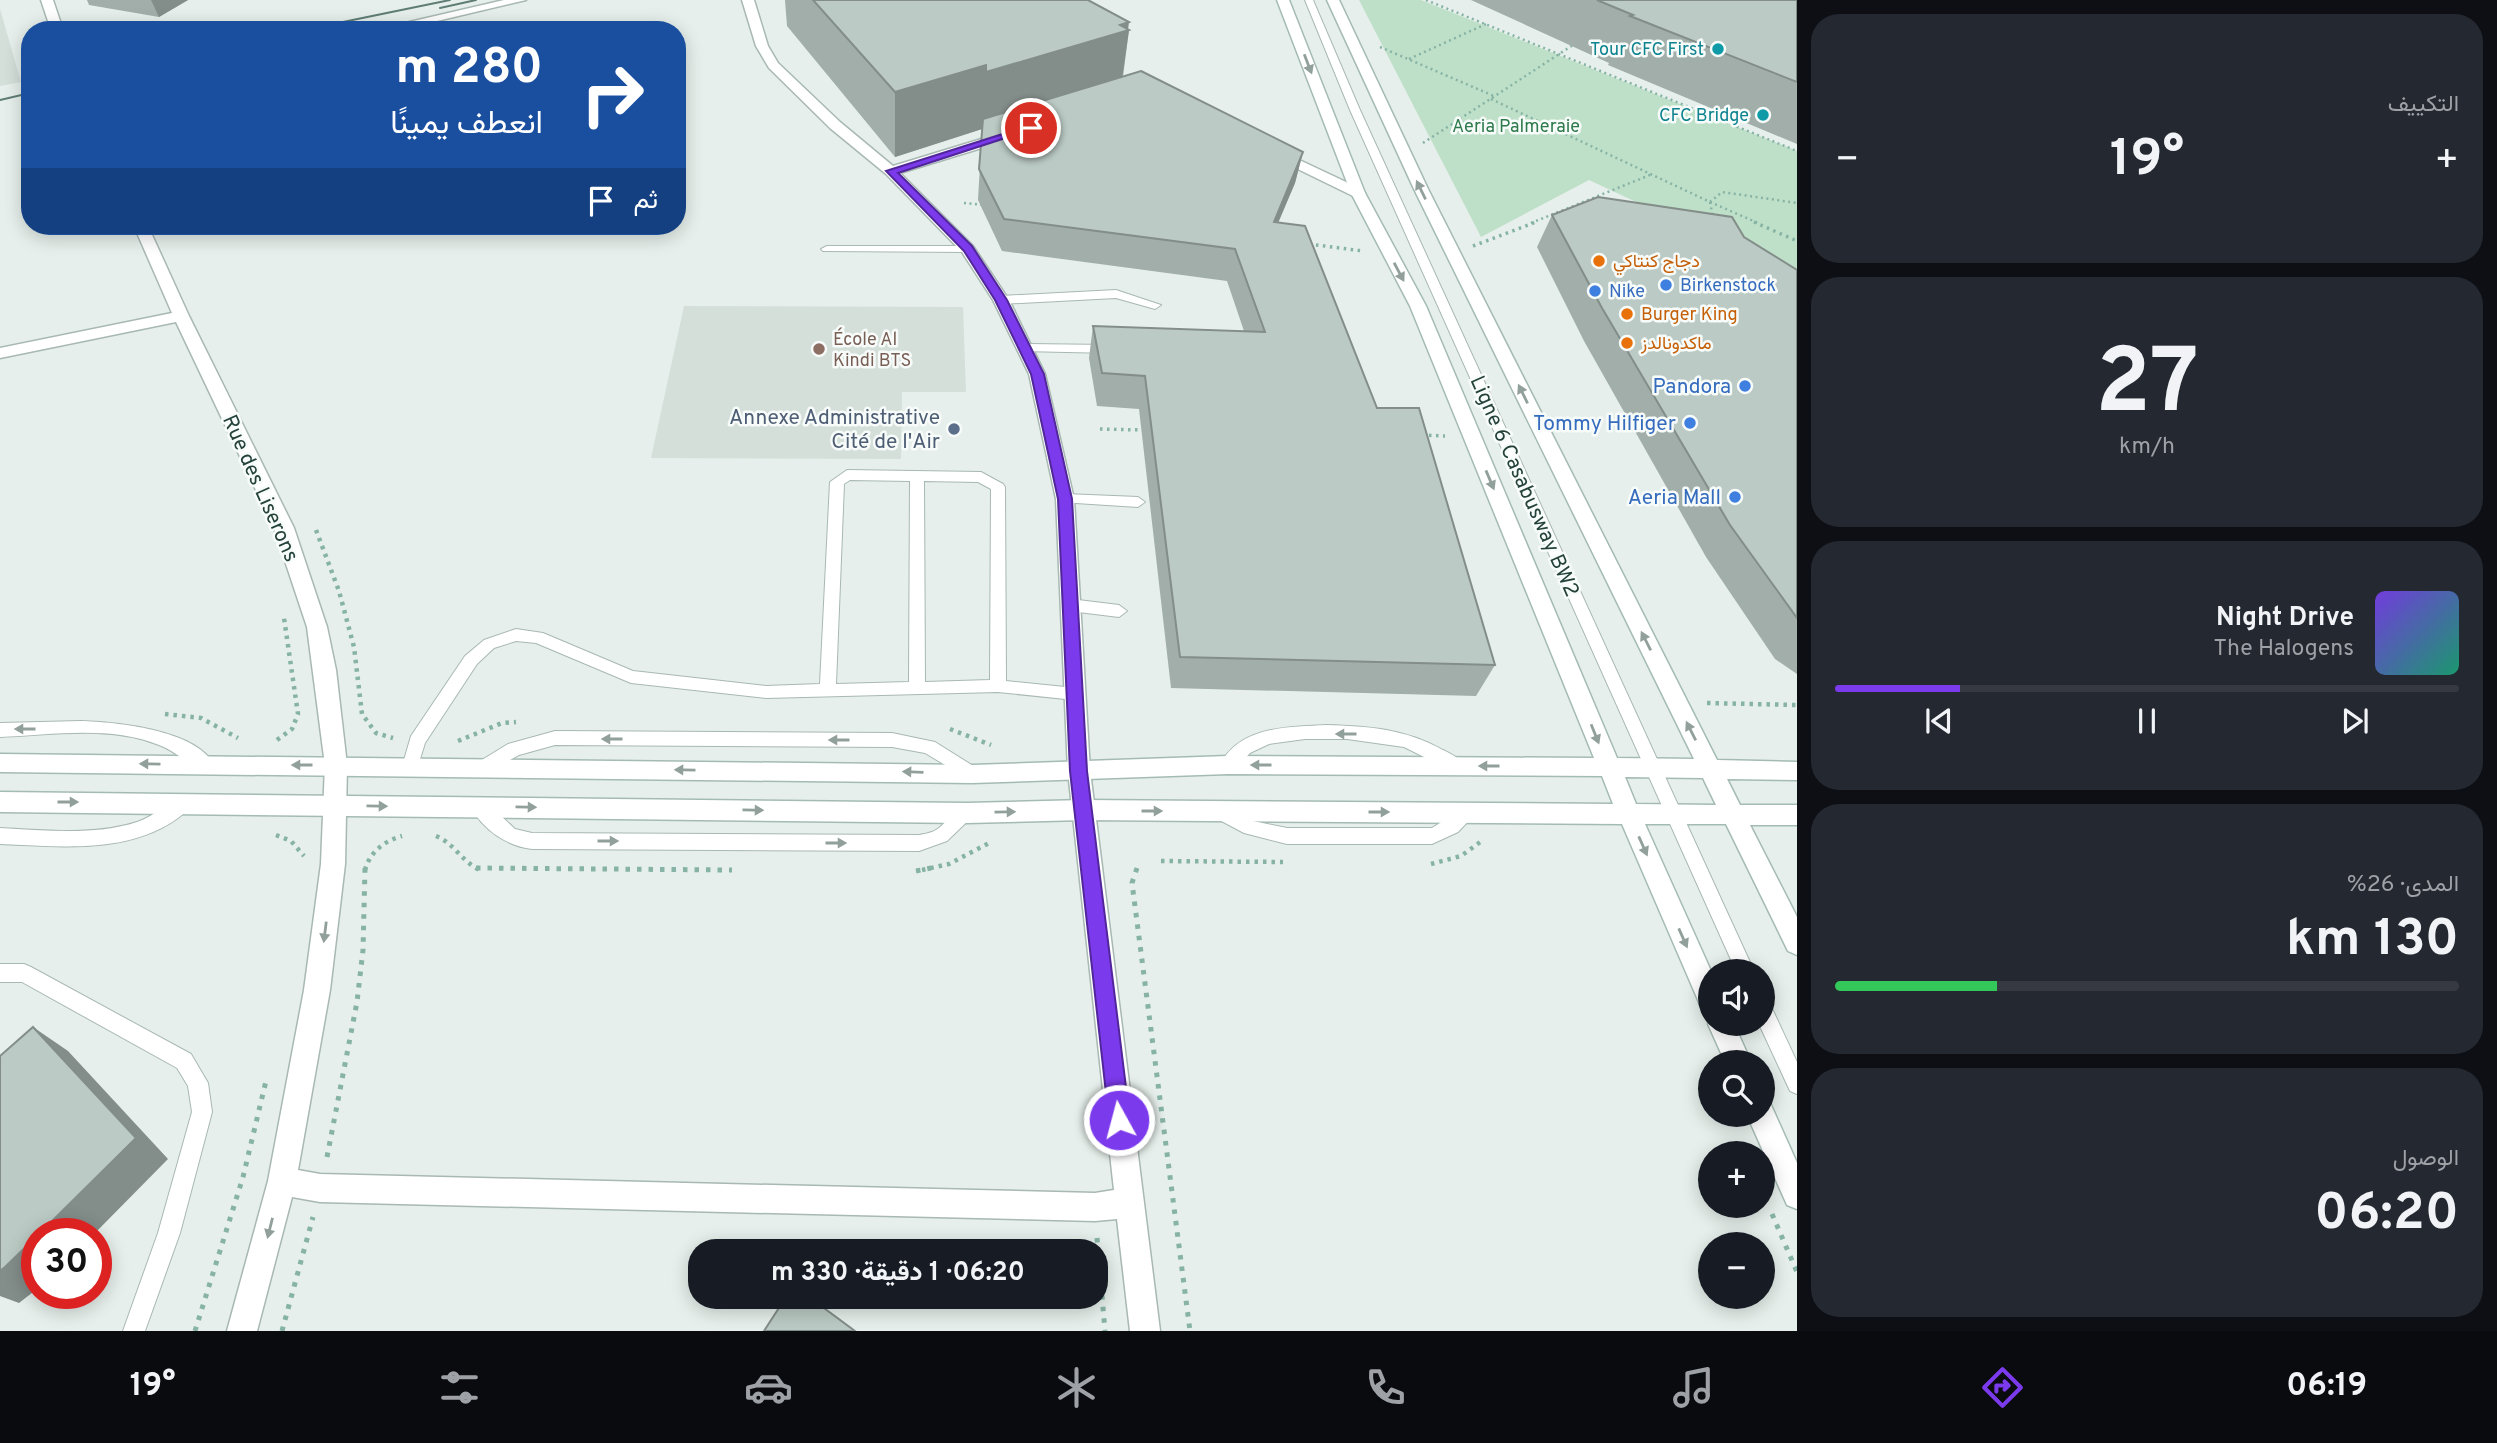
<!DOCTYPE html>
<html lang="ar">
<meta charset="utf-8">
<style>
body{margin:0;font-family:Overpass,Vazirmatn,sans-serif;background:#242831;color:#f1f3f6;direction:rtl;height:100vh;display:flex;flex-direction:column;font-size:26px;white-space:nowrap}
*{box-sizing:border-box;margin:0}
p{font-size:23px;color:#9ea1a6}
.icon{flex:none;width:38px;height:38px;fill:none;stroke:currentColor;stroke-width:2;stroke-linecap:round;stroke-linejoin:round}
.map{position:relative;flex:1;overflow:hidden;direction:ltr}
.panel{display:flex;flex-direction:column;gap:14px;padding:14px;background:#0d0f14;width:700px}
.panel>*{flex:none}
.hud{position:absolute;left:21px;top:21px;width:665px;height:214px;border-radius:28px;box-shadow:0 4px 18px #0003;direction:rtl;background:#1a4fa0;color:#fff;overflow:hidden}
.tools{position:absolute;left:1698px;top:959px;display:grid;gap:14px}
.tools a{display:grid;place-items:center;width:77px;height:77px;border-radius:50%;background:#171b24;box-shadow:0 4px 18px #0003;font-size:35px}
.speed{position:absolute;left:21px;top:1218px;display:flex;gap:14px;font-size:35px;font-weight:700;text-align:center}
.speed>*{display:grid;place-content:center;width:91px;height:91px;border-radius:50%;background:#171b24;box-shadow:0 4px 18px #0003;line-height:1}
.speed .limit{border:10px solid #d22;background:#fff;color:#111}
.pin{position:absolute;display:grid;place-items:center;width:60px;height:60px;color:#fff;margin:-30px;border:4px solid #fff;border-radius:50%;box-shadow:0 2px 7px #0007}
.me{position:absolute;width:77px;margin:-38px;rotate:353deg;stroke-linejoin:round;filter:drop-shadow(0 0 5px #0008)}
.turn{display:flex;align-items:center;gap:24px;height:147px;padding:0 28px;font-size:32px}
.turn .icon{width:91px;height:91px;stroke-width:2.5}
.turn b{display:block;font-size:49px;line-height:60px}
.then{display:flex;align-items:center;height:66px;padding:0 28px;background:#0003;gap:14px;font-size:26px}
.big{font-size:52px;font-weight:700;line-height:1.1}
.panel .widget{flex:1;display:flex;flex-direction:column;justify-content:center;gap:10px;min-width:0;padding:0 24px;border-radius:28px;background:#242831}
.panel .dial{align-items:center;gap:0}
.dial b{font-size:91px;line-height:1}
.song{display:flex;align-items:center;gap:21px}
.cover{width:84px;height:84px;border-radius:10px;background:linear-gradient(135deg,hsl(260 70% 55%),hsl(160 70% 35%))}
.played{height:7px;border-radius:4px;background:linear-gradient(90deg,#7c3aed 20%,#363941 20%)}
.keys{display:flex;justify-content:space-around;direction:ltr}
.heat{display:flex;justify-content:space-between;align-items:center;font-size:38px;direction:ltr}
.charge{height:10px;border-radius:5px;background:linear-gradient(90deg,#34c759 26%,#363941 0)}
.trip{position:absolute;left:688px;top:1239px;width:420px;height:70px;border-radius:28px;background:#171b24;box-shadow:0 4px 18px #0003;font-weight:700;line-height:70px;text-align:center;direction:rtl}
.tabs{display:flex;height:112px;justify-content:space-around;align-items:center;background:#090b0e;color:#9ea1a6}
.tabs .icon{width:49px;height:49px}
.tabs .active{color:#7c3aed}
.tabs b{font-size:32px;color:#f1f3f6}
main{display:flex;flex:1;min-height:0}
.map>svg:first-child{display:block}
.built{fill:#d4dfda}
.green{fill:#bfe0c8}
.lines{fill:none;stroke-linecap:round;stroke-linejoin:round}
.lane-casing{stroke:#a8b8b2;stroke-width:2}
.street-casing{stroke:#a8b8b2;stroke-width:3}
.secondary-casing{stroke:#a4bbb3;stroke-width:3}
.path-far3{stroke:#86b3a5;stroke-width:2.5;stroke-dasharray:2 3.5;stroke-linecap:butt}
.path-far2{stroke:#86b3a5;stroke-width:3.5;stroke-dasharray:2.5 4.5;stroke-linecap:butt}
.path-far1{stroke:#86b3a5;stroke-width:4.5;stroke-dasharray:3.5 5;stroke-linecap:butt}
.path{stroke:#86b3a5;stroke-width:5;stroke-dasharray:4.5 7;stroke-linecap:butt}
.lane{fill:#fff;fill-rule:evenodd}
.street{fill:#fff;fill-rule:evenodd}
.secondary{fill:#fff;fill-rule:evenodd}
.tram{stroke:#5f7d75;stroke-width:2}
.wall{fill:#a1aea9}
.shaded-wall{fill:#838d89}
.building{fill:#bbcac4;stroke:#838d89;stroke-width:2}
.oneway{fill:#92a09c}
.route{fill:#7c3aed;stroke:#51269a;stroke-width:2}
.culture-dot{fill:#0f9aa8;stroke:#f7fbf9;stroke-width:2.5}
.food-dot{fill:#e8710a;stroke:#f7fbf9;stroke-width:2.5}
.shop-dot{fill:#3f7fe0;stroke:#f7fbf9;stroke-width:2.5}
.education-dot{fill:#8d6e63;stroke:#f7fbf9;stroke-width:2.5}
.service-dot{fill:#5c6f8a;stroke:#f7fbf9;stroke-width:2.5}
.labels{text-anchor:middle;stroke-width:5;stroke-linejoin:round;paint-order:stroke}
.far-culture-label{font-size:18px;fill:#0d838f;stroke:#f7fbf9;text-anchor:end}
.far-park-label{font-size:18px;fill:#2d7a4b;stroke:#f7fbf9}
.far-food-label{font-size:18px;fill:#c56008;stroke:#f7fbf9;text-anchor:start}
.far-shop-label{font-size:18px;fill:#366cbe;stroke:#f7fbf9;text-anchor:start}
.far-education-label{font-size:18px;fill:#785e54;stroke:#f7fbf9;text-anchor:start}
.shop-label{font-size:21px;fill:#366cbe;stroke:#f7fbf9;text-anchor:end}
.service-label{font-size:21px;fill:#4e5e75;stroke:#f7fbf9;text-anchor:end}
.street-label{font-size:21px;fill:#24423a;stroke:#f7fbf9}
</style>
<main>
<section class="panel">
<div class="widget"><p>التكييف</p>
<div class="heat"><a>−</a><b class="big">19°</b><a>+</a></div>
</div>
<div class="widget dial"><b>27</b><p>km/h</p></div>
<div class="widget">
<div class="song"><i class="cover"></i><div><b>Night Drive</b><p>The Halogens</p></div></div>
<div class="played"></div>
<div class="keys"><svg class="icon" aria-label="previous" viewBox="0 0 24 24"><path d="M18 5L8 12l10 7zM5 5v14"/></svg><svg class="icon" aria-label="pause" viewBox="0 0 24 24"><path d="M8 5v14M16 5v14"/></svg><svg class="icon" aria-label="next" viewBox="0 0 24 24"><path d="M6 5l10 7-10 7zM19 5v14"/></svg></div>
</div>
<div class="widget"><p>المدى · 26%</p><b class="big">130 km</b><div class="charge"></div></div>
<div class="widget"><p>الوصول</p><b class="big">06:20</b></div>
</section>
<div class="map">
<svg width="1797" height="1331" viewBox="0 0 1797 1331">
<rect width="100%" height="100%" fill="#e6efeb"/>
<g class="built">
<path d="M0 9 21 82 0 86Z"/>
<path d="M684 306 963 307 966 392H902L901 459 651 458Z"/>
</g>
<path class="green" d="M1359 0H1421L1797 151V277L1589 180 1481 237Z"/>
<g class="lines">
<g class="lane-casing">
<g id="lane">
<path d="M1305 0H1313L1360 110 1754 971H1736L1350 110Z"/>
<path d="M827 246H968L974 249 968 252 823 251 821 249Z"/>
<path d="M1116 290 1161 305 1155 309 1116 298 1001 304 995 300 1001 296Z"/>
<path d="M1026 344 1111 345 1117 349 1111 353 1022 351 1020 348Z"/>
<path d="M847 470 981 472 1003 484 1005 487 1006 681 1075 688 1081 690 1083 694 1081 698 1075 700 998 692 766 698 631 683 536 643 516 641 494 648 477 664 425 743 416 772 410 774 404 772 402 767 411 736 465 656 484 640 516 629 543 633 633 671 766 686 820 684 830 482ZM850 480 910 481 909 682 836 684 844 484ZM924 481 978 482 991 489 990 680 925 682Z"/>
<path d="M1065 494 1138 497 1145 502 1138 507 1060 502 1058 499 1060 496Z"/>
<path d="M1070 599 1119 605 1127 611 1119 617 1070 611 1062 605Z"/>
<path d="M81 721C116 722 197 730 214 765L212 770 206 772C189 766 176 751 159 745 110 725 51 735 0 737V723Z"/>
<path d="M1326 725C1368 726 1406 729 1443 750 1451 754 1460 758 1464 766L1462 771 1456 773 1404 747 1347 739H1305L1269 744 1250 753 1234 770 1228 772 1222 770 1220 765C1239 726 1288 727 1326 725Z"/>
<path d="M555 731 892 733 935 742 978 769 980 774 978 779 972 781 925 753 892 747 555 745 519 755 483 775 477 773 475 768 477 763 508 744Z"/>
<path d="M185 796 191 798 194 803C190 810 184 813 178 818 127 855 59 846 0 844V828C45 830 94 836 137 822 155 816 168 802 185 796Z"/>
<path d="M480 800 486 802 515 829 532 833 919 835C924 834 931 833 936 830 948 823 957 802 973 808L976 813 947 841 919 851 532 849C507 846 483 830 471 807L474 802Z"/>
<path d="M1218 804 1253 821 1287 828H1432L1467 806 1473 808 1476 813 1458 832 1432 844H1287L1244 833 1212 816 1209 811 1212 806Z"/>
<path d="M0 964H24L31 967 191 1054 208 1083 212 1112 180 1233 145 1331H123L158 1233 192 1112 188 1086 177 1068 22 982H0Z"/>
<path d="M1762 1000 1769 1002 1797 1062V1094L1790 1091 1759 1024H1762Z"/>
</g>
</g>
<g class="street-casing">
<g id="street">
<path d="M41 0H53L63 30H51Z"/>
<path d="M504 0H526L399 30H375Z"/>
<path d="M742 0H754L768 46 778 63 840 122 893 166 1001 133H1011L1013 136 1011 139 900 173 973 246 1009 300 1045 374 1074 499 1090 771 1160 1331H1130L1117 1219 1095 1221 320 1202 292 1197 257 1331H227L268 1181 304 990 321 864 325 765 307 627 274 528 176 322 0 358V348L172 313 134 226H148L189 316 294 528 327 627 336 670 347 765 345 864 330 990 298 1170 320 1174 1095 1193 1114 1190 1068 771 1056 499 1029 374 993 300 962 252 886 174 830 128 769 68 756 46Z"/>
<path d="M1276 149 1363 190 1365 193 1363 196H1353L1271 156V150Z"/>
</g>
</g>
<g class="secondary-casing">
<g id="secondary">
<path d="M1277 0H1289L1365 193 1426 306 1617 758 1694 759 1414 189 1327 0H1339L1428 189 1717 760 1797 762V780L1727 779 1740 805H1797V825H1750L1797 917V955L1788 951 1726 824H1645L1711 971 1710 1010 1701 1007 1622 824 1084 820 967 823 0 812V792L967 803 1084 800 1613 804 1602 776 1228 774 972 783 0 772V754L972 765 1228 756 1594 758 1410 306 1351 193ZM1625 777 1703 778 1716 805 1636 804Z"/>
<path d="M1710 1020V1024H1734L1751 1062H1725L1708 1024Z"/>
<path d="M1762 1102 1771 1105 1797 1163V1209L1787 1205 1747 1115H1762Z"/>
</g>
</g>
<g class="path-far3">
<path d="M1426 0 1797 151"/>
<path d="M349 30 360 27"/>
<path d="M1380 47 1494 96"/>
<path d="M1409 59 1486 24"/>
<path d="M1491 99 1710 202 1722 192 1797 203"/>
<path d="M1423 143 1576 43"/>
<path d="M1710 202 1713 218"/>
<path d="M1710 202 1758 223"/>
<path d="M964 203 984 205"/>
<path d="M1531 223 1650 175"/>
</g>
<g class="path-far2">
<path d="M1754 222 1797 241"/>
<path d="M1309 244 1363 251"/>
<path d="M1473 246 1536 222"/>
<path d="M1100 429 1144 430"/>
<path d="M1422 435 1445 436"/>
</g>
<g class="path-far1">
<path d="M316 530 339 591 354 647 362 714 376 733 393 738"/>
<path d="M1707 703 1797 705"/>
<path d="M165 714 201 718 238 738"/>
<path d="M950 729 991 745"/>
<path d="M277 740 292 729 298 714 284 618"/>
<path d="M458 741 502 723 516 722"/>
<path d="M276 835 291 841 304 856"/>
<path d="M436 836C454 843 462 862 480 870"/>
<path d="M1161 861 1283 862"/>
<path d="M1431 864 1461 856 1483 840"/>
<path d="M365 870C370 852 384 841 402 836"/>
<path d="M922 870 949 864 991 842"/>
</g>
<g class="path">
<path d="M476 868 732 870"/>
<path d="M1137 868 1132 883 1190 1331"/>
<path d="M916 871 931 868"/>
<path d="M327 1157 357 1002 363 950 365 868"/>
<path d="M1772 1214 1797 1272"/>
<path d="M1097 1238 1105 1331"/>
<path d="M195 1331 243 1177 266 1081"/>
<path d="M282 1331 313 1217"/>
</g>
<use href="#lane" class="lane"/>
<use href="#street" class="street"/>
<use href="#secondary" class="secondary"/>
<g class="tram">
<path d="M440 8 476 0"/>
<path d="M304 30 450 0"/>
<path d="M0 100 30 93"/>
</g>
</g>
<g class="wall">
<path d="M87 0H188L159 17 89 5Z"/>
<path d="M785 0H1088L1129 30 1123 77 1303 152 1295 183 1278 222 1377 408 1495 665 1476 696 1171 688 1139 409 1097 406 1089 358 1093 326 1244 331 1227 281 1002 251 978 200 982 129 895 157 787 26Z"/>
<path d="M1471 0H1797V144L1608 65 1609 63Z"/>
<path d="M1552 215 1744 237 1797 270V674L1775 659 1706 557 1584 341 1537 247Z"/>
</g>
<g class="shaded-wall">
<path d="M151 0H188L159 17Z"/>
<path d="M1129 22 1128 30H1129L1120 93 982 129 895 157V92Z"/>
<path d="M1303 152 1295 183 1265 254 1274 222Z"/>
<path d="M33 1027 68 1051 168 1159 94 1234H39Z"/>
<path d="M37 1236V1289L19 1303 0 1296V1270Z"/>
</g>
<g class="building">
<path d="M813 0H1088L1129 22 1120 25 1129 30 986 72V65L895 92Z"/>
<path d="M1597 0H1797V82L1630 16 1633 15Z"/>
<path d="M1141 71 1303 152 1274 222 1305 226 1377 408H1419L1495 665 1180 657 1145 376 1102 373 1093 326 1265 332 1235 249 1004 219 979 169 983 119Z"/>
<path d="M1598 197 1732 217 1744 237 1797 270V618L1730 525 1602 308 1552 215Z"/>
<path d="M33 1027 136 1138 39 1234H37V1236L5 1267 0 1271V1056Z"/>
<path d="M786 1297H809L855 1331H764Z"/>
</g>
<defs><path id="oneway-solid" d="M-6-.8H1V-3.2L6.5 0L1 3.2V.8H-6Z" transform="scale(1.75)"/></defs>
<g class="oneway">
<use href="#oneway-solid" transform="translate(1308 64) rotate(69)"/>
<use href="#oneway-solid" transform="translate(1421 190) rotate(-116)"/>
<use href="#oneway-solid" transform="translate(1399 272) rotate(62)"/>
<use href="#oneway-solid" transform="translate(1523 394) rotate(-116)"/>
<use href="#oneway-solid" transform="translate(1490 480) rotate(67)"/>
<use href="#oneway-solid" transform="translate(1646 641) rotate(-117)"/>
<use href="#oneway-solid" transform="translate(25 729) rotate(180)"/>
<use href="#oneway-solid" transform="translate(1691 731) rotate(-117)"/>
<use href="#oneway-solid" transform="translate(1346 734) rotate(180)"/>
<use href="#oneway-solid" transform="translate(1595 734) rotate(68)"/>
<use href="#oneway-solid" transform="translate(612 739) rotate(-180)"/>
<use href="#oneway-solid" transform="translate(839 740) rotate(-180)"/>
<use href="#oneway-solid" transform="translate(150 764) rotate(-179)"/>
<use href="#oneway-solid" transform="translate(302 765) rotate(-180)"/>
<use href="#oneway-solid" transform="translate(1261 765) rotate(-180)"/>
<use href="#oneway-solid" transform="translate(1489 766) rotate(-180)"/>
<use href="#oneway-solid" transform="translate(685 770) rotate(-179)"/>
<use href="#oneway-solid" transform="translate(913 772) rotate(-178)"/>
<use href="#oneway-solid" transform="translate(68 802)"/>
<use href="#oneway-solid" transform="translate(377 806) rotate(1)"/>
<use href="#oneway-solid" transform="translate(526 807) rotate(1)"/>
<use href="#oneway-solid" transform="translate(753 810) rotate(1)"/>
<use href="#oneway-solid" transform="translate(1152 811)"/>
<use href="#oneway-solid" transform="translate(1005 812) rotate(-1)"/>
<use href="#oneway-solid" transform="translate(1379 812)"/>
<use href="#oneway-solid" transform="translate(608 841)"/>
<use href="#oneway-solid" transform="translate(836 843)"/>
<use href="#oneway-solid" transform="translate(1643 846) rotate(66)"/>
<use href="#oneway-solid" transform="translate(325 932) rotate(97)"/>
<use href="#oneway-solid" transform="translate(1683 938) rotate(66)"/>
<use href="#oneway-solid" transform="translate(270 1228) rotate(104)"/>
</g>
<path class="route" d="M1028 126 1036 128 898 173 972 246 1007 300 1044 374 1072 499 1087 771 1130 1120 1127 1127 1119 1130 1112 1127 1109 1120 1070 771 1058 499 1031 374 995 300 964 251 886 171Z"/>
<g class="culture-dot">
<circle cx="1718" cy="49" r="7"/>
<circle cx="1763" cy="115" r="7"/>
</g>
<g class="food-dot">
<circle cx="1599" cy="261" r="7"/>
<circle cx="1627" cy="314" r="7"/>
<circle cx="1627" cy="343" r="7"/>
</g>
<g class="shop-dot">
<circle cx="1666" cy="285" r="7"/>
<circle cx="1595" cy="291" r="7"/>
<circle cx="1745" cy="386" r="7"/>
<circle cx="1690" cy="423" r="7"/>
<circle cx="1735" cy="497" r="7"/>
</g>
<circle class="education-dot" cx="819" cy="349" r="7"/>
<circle class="service-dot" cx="954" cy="429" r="7"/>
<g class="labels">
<g class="far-culture-label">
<text x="1704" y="55">Tour CFC First</text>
<text x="1749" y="121">CFC Bridge</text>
</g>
<g class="far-park-label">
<text x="1516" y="132">Aeria Palmeraie</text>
</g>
<g class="far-food-label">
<text x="1613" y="267">دجاج كنتاكي</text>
<text x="1641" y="320">Burger King</text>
<text x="1641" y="349">ماكدونالدز</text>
</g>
<g class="far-shop-label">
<text x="1680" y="291">Birkenstock</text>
<text x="1609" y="297">Nike</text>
</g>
<g class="far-education-label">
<text x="833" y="345">École Al<tspan x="833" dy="21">Kindi BTS</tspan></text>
</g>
<g class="shop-label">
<text x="1731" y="393">Pandora</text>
<text x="1676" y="430">Tommy Hilfiger</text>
<text x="1721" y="504">Aeria Mall</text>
</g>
<g class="service-label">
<text x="940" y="424">Annexe Administrative<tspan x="940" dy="24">Cité de l'Air</tspan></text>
</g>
<g class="street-label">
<text transform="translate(1525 486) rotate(66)" y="7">Ligne 6 Casabusway BW2</text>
<text transform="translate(261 488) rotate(66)" y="7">Rue des Liserons</text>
</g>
</g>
</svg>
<div class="tools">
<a><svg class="icon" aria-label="sound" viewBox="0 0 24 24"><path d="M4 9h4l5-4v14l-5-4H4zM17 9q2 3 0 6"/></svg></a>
<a><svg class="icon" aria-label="search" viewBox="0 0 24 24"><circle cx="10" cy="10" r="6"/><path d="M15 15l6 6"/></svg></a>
<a>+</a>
<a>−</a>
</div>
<div class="speed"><div class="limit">30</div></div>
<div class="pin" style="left:1031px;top:128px;background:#d93025"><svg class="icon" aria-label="arrive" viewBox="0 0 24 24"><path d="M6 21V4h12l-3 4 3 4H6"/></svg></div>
<svg class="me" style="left:1119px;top:1120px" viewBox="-20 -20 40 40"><circle r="17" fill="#7c3aed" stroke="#fff" stroke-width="3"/><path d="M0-11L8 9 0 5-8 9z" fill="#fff"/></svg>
<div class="trip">06:20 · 1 دقيقة · 330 m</div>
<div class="hud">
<div class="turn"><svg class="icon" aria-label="right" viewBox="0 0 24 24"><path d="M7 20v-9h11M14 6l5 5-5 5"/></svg><div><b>280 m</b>انعطف يمينًا</div></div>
<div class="then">ثم<svg class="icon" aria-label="arrive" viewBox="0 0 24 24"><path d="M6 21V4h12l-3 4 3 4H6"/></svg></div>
</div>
</div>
</main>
<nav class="tabs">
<b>06:19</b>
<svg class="icon active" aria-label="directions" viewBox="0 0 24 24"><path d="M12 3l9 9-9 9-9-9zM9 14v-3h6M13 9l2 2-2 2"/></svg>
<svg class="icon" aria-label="music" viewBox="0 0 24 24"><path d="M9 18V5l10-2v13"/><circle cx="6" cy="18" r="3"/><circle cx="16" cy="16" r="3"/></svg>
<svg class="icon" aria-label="phone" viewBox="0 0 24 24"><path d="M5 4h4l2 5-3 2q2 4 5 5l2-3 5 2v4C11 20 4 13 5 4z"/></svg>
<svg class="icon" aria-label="climate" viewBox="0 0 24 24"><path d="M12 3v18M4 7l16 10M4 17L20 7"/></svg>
<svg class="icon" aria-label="car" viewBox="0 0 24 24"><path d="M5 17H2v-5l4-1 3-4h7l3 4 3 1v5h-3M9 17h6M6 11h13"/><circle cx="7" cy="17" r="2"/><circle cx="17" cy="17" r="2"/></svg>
<svg class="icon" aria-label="filters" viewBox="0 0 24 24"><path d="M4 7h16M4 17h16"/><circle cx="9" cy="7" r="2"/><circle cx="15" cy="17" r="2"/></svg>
<b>19°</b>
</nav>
